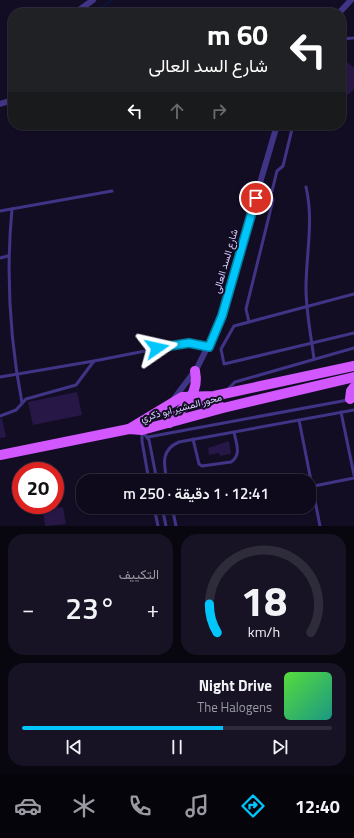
<!DOCTYPE html>
<html lang="ar">
<meta charset="utf-8">
<style>
body{margin:0;font-family:"Titillium Web",Vazirmatn,sans-serif;background:#171324;color:#f1f3f6;direction:rtl;height:100vh;display:flex;flex-direction:column;font-size:15px;white-space:nowrap}
*{box-sizing:border-box;margin:0}
p{font-size:13px;color:#9b9aa3}
.icon{flex:none;width:22px;height:22px;fill:none;stroke:currentColor;stroke-width:2;stroke-linecap:round;stroke-linejoin:round}
.map{position:relative;height:526px;overflow:hidden;direction:ltr}
.sheet{display:flex;flex-direction:column;gap:8px;padding:8px;background:#08060f;flex:1}
.sheet>*{flex:none}
.hud{position:absolute;left:8px;top:8px;width:338px;height:122px;border-radius:16px;box-shadow:0 1px 3px #0004,0 0 0 1px #2e2b3a;direction:rtl;background:#202124;color:#fff;overflow:hidden}
.speed{position:absolute;left:12px;top:462px;display:flex;gap:8px;font-size:20px;font-weight:700;text-align:center}
.speed>*{display:grid;place-content:center;width:52px;height:52px;border-radius:50%;background:#0e0a1b;box-shadow:0 1px 3px #0004,0 0 0 1px #2e2b3a;line-height:1}
.speed .limit{border:6px solid #d22;background:#fff;color:#111}
.pin{position:absolute;display:grid;place-items:center;width:34px;height:34px;color:#fff;margin:-17px;border:2px solid #fff;border-radius:50%;box-shadow:0 1px 4px #0007}
.me{position:absolute;width:44px;margin:-22px;rotate:79deg;stroke-linejoin:round;filter:drop-shadow(0 0 3px #0008)}
.turn{display:flex;align-items:center;gap:14px;height:84px;padding:0 12px;font-size:18px}
.turn .icon{width:52px;height:52px;stroke-width:2.5}
.turn b{display:block;font-size:28px;line-height:34px}
.lanes{display:flex;align-items:center;height:38px;padding:0 12px;background:#0003;justify-content:center;gap:20px;direction:ltr}
.lanes .off{opacity:.35}
.big{font-size:30px;font-weight:600;line-height:1.1}
.sheet .card{flex:1;display:flex;flex-direction:column;justify-content:center;gap:6px;min-width:0;padding:0 14px;border-radius:16px;background:#171324}
.sheet .dial{align-items:center;gap:0}
.dial svg{height:104px;overflow:visible;fill:none;stroke:#2e2b3a;stroke-width:7;stroke-linecap:round;text-anchor:middle}
.dial text{fill:#f1f3f6;stroke:none}
.song{display:flex;align-items:center;gap:12px}
.cover{width:48px;height:48px;border-radius:6px;background:linear-gradient(135deg,hsl(110 70% 55%),hsl(170 70% 35%))}
.played{height:4px;border-radius:2px;background:linear-gradient(90deg,#00c6fb 65%,#2e2b3a 65%)}
.keys{display:flex;justify-content:space-around;direction:ltr}
.heat{display:flex;justify-content:space-between;align-items:center;font-size:22px;direction:ltr}
.sheet .tiles{flex:1;display:grid;gap:8px;grid-template-columns:1fr 1fr}
.card:last-child{grid-column:span 2}
.trip{position:absolute;left:76px;top:474px;width:240px;height:40px;border-radius:16px;background:#0e0a1b;box-shadow:0 1px 3px #0004,0 0 0 1px #2e2b3a;font-weight:600;line-height:40px;text-align:center;direction:rtl}
.menu{display:flex;height:64px;justify-content:space-around;align-items:center;background:#06040b;color:#9b9aa3}
.menu .icon{width:28px;height:28px}
.menu .selected{color:#00c6fb}
.menu b{font-size:18px;color:#f1f3f6}
.map>svg:first-child{display:block}
.lines{fill:none;stroke-linecap:round;stroke-linejoin:round}
.stream{stroke:#061643;stroke-width:1.5}
.building{fill:#261746}
.lane{stroke:#403486;stroke-width:3}
.street{stroke:#403486;stroke-width:6}
.primary{stroke:#d257ff;stroke-width:10}
.route-casing{stroke:#0081a3;stroke-width:10}
.route{stroke:#00c6fb;stroke-width:7}
.labels{text-anchor:middle;stroke-width:4;stroke-linejoin:round;paint-order:stroke}
.street-label{font-size:10px;fill:#dad0ff;stroke:#130d24}
</style>
<div class="map">
<svg width="354" height="526" viewBox="0 0 354 526">
<rect width="100%" height="100%" fill="#130d24"/>
<g class="lines">
<path class="stream" d="M93 13 112 0"/>
</g>
<g class="building">
<path d="M341 61 347 62 354 68V89L349 94 341 97Z"/>
<path d="M77 392 82 415 33 425 28 402Z"/>
<path d="M2 418 6 437 0 438V419Z"/>
<path d="M229 441 231 454 220 456 219 453 209 455 208 448Z"/>
<path d="M63 507 66 524 45 526 43 510Z"/>
</g>
<g class="lines">
<g class="lane">
<path d="M341 39 354 38"/>
<path d="M306 187C314 221 306 254 306 288 306 312 311 335 314 359"/>
<path d="M12 209C6 272 10 340 22 403"/>
<path d="M0 211 112 191"/>
<path d="M0 258 8 256"/>
<path d="M354 294 234 326 221 349 224 364 354 333"/>
<path d="M249 322 246 309 273 200 271 195 277 171 283 166 293 125"/>
<path d="M0 377 94 361"/>
<path d="M226 391 235 382 354 348"/>
<path d="M341 412 354 475"/>
<path d="M0 416 16 410 26 399 76 385 94 361 181 344 195 343 207 346"/>
<path d="M299 420 320 526"/>
<path d="M142 432V441L149 481"/>
<path d="M143 432 149 440 157 481"/>
<path d="M148 437 348 400"/>
<path d="M193 439 199 464 202 466 231 462C242 455 236 443 234 432"/>
<path d="M167 481C164 465 160 450 179 442L354 410"/>
<path d="M309 487 354 478"/>
<path d="M154 507 158 526"/>
<path d="M162 507 166 526"/>
<path d="M172 507 176 526"/>
<path d="M174 514 209 507"/>
</g>
<g class="street">
<path d="M75 13 93 0"/>
<path d="M339 13 351 0"/>
<path d="M0 104 13 100"/>
<path d="M173 400 197 368 218 326 277 125"/>
</g>
<g class="primary">
<path d="M350 399 351 391 354 387"/>
<path d="M190 400 221 407"/>
<path d="M169 423C183 408 200 394 195 371"/>
<path d="M129 429 182 397 214 396 354 366"/>
<path d="M0 455 129 429 142 430 223 408 354 377"/>
</g>
</g>
<g class="lines">
<g class="route-casing">
<path id="route" d="M157 348 189 343 209 347 222 316 256 198"/>
</g>
<use href="#route" class="route"/>
</g>
<g class="labels">
<g class="street-label">
<text transform="translate(225 261) rotate(-74)" y="4">شارع السد العالى</text>
<text transform="translate(181 407) rotate(-15)" y="4">محور المشير ابو ذكري</text>
</g>
</g>
</svg>
<div class="speed"><div class="limit">20</div></div>
<div class="pin" style="left:256px;top:198px;background:#d93025"><svg class="icon" aria-label="arrive" viewBox="0 0 24 24"><path d="M6 21V4h12l-3 4 3 4H6"/></svg></div>
<svg class="me" style="left:157px;top:348px" viewBox="-20 -20 40 40"><path d="M0-17L14 15 0 8-14 15z" fill="#00c6fb" stroke="#fff" stroke-width="4"/></svg>
<div class="trip">12:41 · 1 دقيقة · 250 m</div>
<div class="hud">
<div class="turn"><svg class="icon" aria-label="left" viewBox="0 0 24 24"><path d="M17 20v-9H6M10 6l-5 5 5 5"/></svg><div><b>60 m</b>شارع السد العالى</div></div>
<div class="lanes"><svg class="icon" aria-label="left" viewBox="0 0 24 24"><path d="M17 20v-9H6M10 6l-5 5 5 5"/></svg><svg class="icon off" aria-label="ahead" viewBox="0 0 24 24"><path d="M12 20V5M6 11l6-6 6 6"/></svg><svg class="icon off" aria-label="right" viewBox="0 0 24 24"><path d="M7 20v-9h11M14 6l5 5-5 5"/></svg></div>
</div>
</div>
<section class="sheet">
<div class="tiles">
<div class="card dial"><svg viewBox="0 0 100 80">
<path d="M14 69A42 42 0 1 1 86 69"/>
<path d="M14 69A42 42 0 0 1 8 47" stroke="#00c6fb"/>
<text x="50" y="56" font-size="32" font-weight="700">18</text>
<text x="50" y="72" font-size="11">km/h</text>
</svg></div>
<div class="card"><p>التكييف</p>
<div class="heat"><a>−</a><b class="big">23°</b><a>+</a></div>
</div>
<div class="card">
<div class="song"><i class="cover"></i><div><b>Night Drive</b><p>The Halogens</p></div></div>
<div class="played"></div>
<div class="keys"><svg class="icon" aria-label="previous" viewBox="0 0 24 24"><path d="M18 5L8 12l10 7zM5 5v14"/></svg><svg class="icon" aria-label="pause" viewBox="0 0 24 24"><path d="M8 5v14M16 5v14"/></svg><svg class="icon" aria-label="next" viewBox="0 0 24 24"><path d="M6 5l10 7-10 7zM19 5v14"/></svg></div>
</div>
</div>
</section>
<nav class="menu">
<b>12:40</b>
<svg class="icon selected" aria-label="directions" viewBox="0 0 24 24"><path d="M12 3l9 9-9 9-9-9zM9 14v-3h6M13 9l2 2-2 2"/></svg>
<svg class="icon" aria-label="music" viewBox="0 0 24 24"><path d="M9 18V5l10-2v13"/><circle cx="6" cy="18" r="3"/><circle cx="16" cy="16" r="3"/></svg>
<svg class="icon" aria-label="phone" viewBox="0 0 24 24"><path d="M5 4h4l2 5-3 2q2 4 5 5l2-3 5 2v4C11 20 4 13 5 4z"/></svg>
<svg class="icon" aria-label="climate" viewBox="0 0 24 24"><path d="M12 3v18M4 7l16 10M4 17L20 7"/></svg>
<svg class="icon" aria-label="car" viewBox="0 0 24 24"><path d="M5 17H2v-5l4-1 3-4h7l3 4 3 1v5h-3M9 17h6M6 11h13"/><circle cx="7" cy="17" r="2"/><circle cx="17" cy="17" r="2"/></svg>
</nav>
